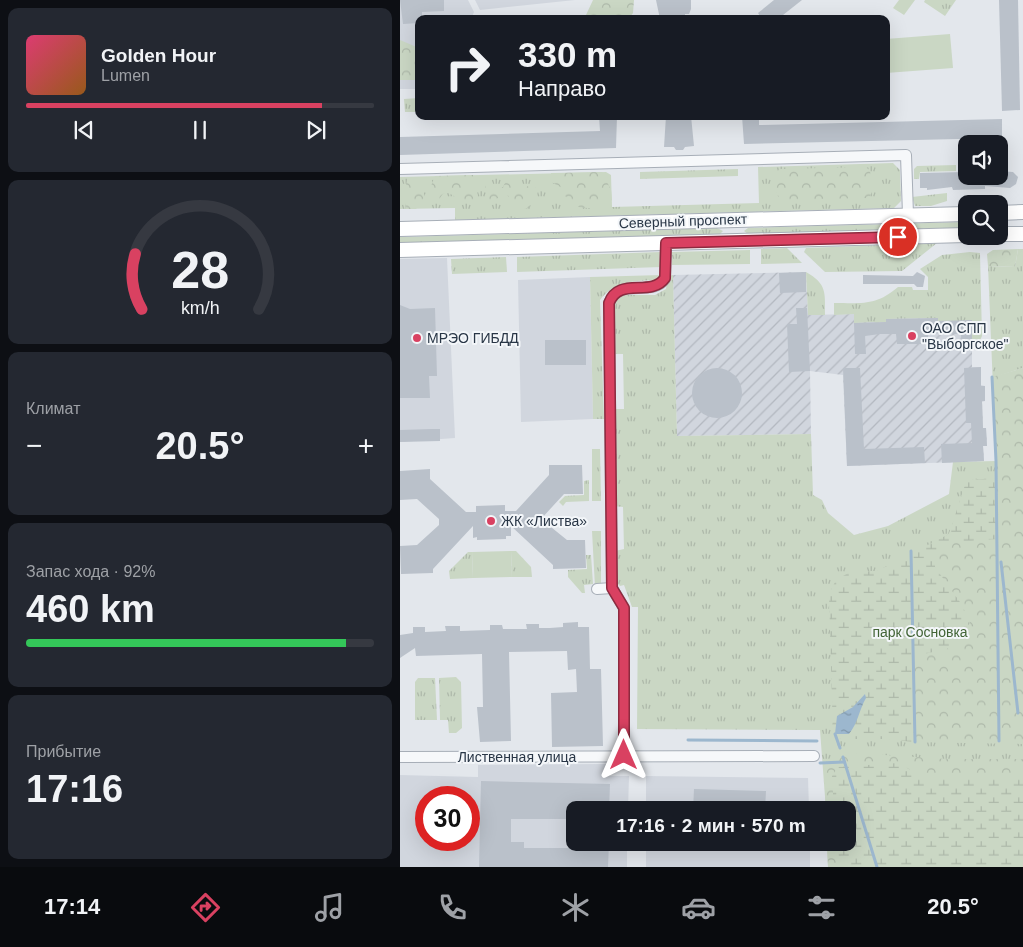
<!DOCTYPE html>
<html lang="ru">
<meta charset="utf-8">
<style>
body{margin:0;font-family:Arial,sans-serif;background:#242831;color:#f1f3f6;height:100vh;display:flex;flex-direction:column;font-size:19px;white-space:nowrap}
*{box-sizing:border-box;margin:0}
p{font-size:16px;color:#9ea1a6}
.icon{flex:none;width:28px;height:28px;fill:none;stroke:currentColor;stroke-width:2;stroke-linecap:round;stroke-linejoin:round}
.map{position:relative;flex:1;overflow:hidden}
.sheet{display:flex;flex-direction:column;gap:8px;padding:8px;background:#0d0f14;width:400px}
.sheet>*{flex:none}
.hud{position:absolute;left:15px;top:15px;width:475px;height:105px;border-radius:10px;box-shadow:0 5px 20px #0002;background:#171b24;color:#f1f3f6;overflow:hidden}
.controls{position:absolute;left:558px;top:135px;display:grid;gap:10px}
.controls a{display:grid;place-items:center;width:50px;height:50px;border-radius:10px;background:#171b24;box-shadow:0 5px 20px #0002;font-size:25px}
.speed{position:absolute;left:15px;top:786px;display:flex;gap:10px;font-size:25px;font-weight:700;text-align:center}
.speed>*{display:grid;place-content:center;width:65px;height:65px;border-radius:50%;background:#171b24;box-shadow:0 5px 20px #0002;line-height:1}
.speed .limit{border:8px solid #d22;background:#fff;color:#111}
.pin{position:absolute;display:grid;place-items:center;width:42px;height:42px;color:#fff;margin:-21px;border:2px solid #fff;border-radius:50%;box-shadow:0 1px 5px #0007}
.me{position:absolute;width:55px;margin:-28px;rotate:0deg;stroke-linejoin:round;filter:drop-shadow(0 0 4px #0008)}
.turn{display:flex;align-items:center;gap:18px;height:105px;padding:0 20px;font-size:22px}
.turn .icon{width:65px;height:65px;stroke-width:2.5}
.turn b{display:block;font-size:35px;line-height:42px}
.big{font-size:38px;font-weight:800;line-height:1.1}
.sheet .tile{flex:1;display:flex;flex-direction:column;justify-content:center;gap:8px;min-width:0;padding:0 18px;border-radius:10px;background:#242831}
.sheet .dial{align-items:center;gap:0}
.dial svg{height:130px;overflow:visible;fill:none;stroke:#363941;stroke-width:7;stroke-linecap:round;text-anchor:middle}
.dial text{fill:#f1f3f6;stroke:none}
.song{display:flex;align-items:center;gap:15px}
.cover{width:60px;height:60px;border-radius:8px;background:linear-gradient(135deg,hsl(340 70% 55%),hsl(30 70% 35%))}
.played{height:5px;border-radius:2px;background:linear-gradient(90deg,#d94161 85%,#363941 85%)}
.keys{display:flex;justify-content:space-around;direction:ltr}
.heat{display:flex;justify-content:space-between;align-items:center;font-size:28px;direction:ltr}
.charge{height:8px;border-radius:4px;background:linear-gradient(90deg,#34c759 92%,#363941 0)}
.trip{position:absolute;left:166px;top:801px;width:290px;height:50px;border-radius:10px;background:#171b24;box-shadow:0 5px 20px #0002;font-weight:800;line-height:50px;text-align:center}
.tab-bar{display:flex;height:80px;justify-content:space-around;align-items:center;background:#090b0e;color:#9ea1a6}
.tab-bar .icon{width:35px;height:35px}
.tab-bar .on{color:#d94161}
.tab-bar b{font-size:22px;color:#f1f3f6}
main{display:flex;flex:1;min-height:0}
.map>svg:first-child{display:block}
.built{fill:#d1d6de;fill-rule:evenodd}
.industrial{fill:url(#industrial-furrows)}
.grass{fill:url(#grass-tufts)}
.forest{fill:url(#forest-crowns)}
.wetland{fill:url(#wetland-marsh)}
.pitch{fill:#cad7c4}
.water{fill:url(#water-ripples)}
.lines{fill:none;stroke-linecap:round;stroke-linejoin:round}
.stream{stroke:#9cb7ce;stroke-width:3}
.building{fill:#bac1ca}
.street-casing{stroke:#a7aeb7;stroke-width:12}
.secondary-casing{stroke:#a7aeb7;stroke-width:16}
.street{stroke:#f6f8fa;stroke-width:10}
.secondary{stroke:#fff;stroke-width:14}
.route-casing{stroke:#8d2a3f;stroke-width:12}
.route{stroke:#d94161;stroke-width:9}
.poi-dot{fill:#d94161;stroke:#f3f6f9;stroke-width:2}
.labels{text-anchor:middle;stroke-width:4;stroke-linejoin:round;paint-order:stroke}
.street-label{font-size:14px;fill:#293646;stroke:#f3f6f9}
.poi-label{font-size:14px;fill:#293646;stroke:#f3f6f9;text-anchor:start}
.park-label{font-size:14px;fill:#416335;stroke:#f3f6f9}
</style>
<main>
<section class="sheet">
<div class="tile">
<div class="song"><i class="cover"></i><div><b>Golden Hour</b><p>Lumen</p></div></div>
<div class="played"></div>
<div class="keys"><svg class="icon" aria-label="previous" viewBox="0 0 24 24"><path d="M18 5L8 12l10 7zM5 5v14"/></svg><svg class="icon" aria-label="pause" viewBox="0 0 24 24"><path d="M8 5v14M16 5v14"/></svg><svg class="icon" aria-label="next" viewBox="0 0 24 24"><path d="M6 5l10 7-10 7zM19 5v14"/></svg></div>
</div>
<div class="tile dial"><svg viewBox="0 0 100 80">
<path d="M14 69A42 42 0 1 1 86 69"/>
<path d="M14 69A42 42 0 0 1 10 35" stroke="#d94161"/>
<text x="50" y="56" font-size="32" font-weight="700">28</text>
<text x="50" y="72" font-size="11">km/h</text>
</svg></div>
<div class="tile"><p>Климат</p>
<div class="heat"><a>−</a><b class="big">20.5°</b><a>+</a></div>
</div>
<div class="tile"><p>Запас хода · 92%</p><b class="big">460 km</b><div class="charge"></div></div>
<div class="tile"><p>Прибытие</p><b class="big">17:16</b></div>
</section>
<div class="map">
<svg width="623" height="867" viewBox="0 0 623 867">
<defs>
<pattern id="industrial-furrows" width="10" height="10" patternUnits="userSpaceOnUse" patternTransform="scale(1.25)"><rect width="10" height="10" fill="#d1d6de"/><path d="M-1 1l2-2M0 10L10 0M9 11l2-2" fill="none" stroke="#b3b8c0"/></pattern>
<pattern id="grass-tufts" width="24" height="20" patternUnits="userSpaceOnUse" patternTransform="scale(1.25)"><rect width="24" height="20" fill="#cad7c4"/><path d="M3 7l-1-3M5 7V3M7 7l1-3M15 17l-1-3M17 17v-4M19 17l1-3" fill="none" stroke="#aeb9aa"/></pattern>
<pattern id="forest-crowns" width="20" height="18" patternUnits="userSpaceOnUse" patternTransform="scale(1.25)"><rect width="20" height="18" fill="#cad7c4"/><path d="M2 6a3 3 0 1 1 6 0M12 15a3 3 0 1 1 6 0" fill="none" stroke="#aeb9aa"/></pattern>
<pattern id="wetland-marsh" width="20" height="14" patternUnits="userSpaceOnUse" patternTransform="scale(1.25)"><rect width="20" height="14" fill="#cad7c4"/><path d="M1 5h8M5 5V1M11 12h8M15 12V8" fill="none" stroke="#aeb9aa"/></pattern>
<pattern id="water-ripples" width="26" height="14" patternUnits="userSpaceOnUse" patternTransform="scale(1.25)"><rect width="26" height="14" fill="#9cb7ce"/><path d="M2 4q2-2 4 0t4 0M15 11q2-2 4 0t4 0" fill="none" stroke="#7f96a9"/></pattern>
</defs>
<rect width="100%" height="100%" fill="#e3e7ec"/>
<g class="built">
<path d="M0 0H68L74 12 71 19H19V89H0Z"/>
<path d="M75 0H175L80 10Z"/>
<path d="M47 258 55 438 0 442V259Z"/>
<path d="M190 277 193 419 121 422 118 280Z"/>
<path d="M200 764H210V776H229L228 810H175V842L227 843V867H0V775L78 777V765ZM26 798H69V840H26Z"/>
<path d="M246 776 408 778 409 810H246Z"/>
<rect x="246" y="843" width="164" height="24"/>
</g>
<path class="industrial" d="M406 272 408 315 454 314 479 322 486 319 538 318 550 321 572 320V367H581V385L585 386V401L582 402 583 428H586L587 446H583L584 461 447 466 443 375 410 371 411 434 277 436 273 275Z"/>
<g class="grass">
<path d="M499 0H515L504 15 493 8Z"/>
<path d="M525 0H556L545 16 524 2Z"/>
<path d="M19 98V112H5L4 99Z"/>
<path d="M493 163 500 170 501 201 494 208 55 220V208L0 209V177L206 172 211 175 212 207 359 203 358 167Z"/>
<path d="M556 165V171L520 172 519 179H514V169L517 166Z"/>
<path d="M338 169V176L240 179V172Z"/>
<path d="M547 193V201L531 206H515L512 197Z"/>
<path d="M566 222V229L348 234 344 231 348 228Z"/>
<path d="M317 228 323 231 319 235 0 243V237Z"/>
<path d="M537 243 502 271 425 272 404 252 406 248Z"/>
<path d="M387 248 402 263 361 264V249Z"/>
<path d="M618 249H623V368L595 377 623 376V867H428L427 843 448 842V810H426L420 730 237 729 238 607H232L224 585 220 586 217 583 215 551 224 549 223 507 214 506 216 409H224L223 354H215C214 339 206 305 220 295H255L266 289 268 276 273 275 277 436 411 434 413 495 422 500 428 513 454 535 488 526 549 494 553 462 596 461 588 266 615 267Z"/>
<path d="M350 250V264L272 265V252Z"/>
<path d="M261 252V267L117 272V257Z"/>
<path d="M570 252 580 253 582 336 578 345 572 347V320L546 323V321H538V318L486 319V322H479V325L474 322 454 323V314L434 315V303C462 303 476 306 498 287H512L513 290H528V277L520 269 542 255Z"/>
<path d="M106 257 107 272 52 274 51 259Z"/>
<path d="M406 272C427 284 425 292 425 315H408Z"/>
<path d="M262 275 258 280C235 281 215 280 200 300L204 419H193L190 277Z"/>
<path d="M192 449H200L201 501H192Z"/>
<path d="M189 480V501L166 502 163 506 159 502 165 496 184 495V481Z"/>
<path d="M192 531H201V587H195Z"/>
<path d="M111 551H116L131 567 132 577H112Z"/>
<path d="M68 552H72L73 578 50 579 49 571Z"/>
<path d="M186 555H191L193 584 184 585 185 593H182L168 577V570L187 569Z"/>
<path d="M56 677 61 682 62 728 56 733H49L48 720H40L39 678Z"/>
<path d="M18 678H35L37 720H15V682Z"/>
</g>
<g class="forest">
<path d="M193 0H234L233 13 230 17 186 15Z"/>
<path d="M0 40 19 48V80H0Z"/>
<path d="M465 167 470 170 472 192 469 198 385 200 377 195 375 176 379 169Z"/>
<path d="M202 172 211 190 212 200C198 210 185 210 169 204L165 195 166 190 151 182V173Z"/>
<path d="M73 175 78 196 74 201 60 200 49 193 43 194 39 199H33L29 191 35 176Z"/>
<path d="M8 177H14L16 187H22L25 197 16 209H6L4 193Z"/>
<path d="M110 179 134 189 142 183 146 187 144 192 138 190 136 201 130 200 131 205 129 208 118 210 114 206 116 201 104 193H99L98 198 92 201 88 199 89 193 85 189 86 183 92 182 95 187H103L106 181Z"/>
<path d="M618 249 615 267 588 266 587 254 593 250Z"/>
<path d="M623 368V744L515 742 482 739H441L433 735 429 594 436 580 450 572 477 571 549 534 565 485 570 480 596 478 592 377Z"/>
<path d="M454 753 546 759H623V867H428L427 843 448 842V810H426L424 773 430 758Z"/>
</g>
<g class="wetland">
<path d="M596 478 597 539 545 543 535 555V567L562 605 570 623 547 649 514 656 515 742 482 739H441L433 735 429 594 436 580 450 572 477 571 549 534 565 485 570 480Z"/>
<path d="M498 763 523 777H623V867H437L436 843 448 842V810H434L432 776 438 767Z"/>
</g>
<g class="pitch">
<path d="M550 34 553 68 486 73V39Z"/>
<path d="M111 551 112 577 73 578 72 552Z"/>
</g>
<path class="water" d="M465 694 466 698C459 710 458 723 449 734H435L437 716 453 707Z"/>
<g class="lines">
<g class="stream">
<path d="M592 377 596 461 599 741"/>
<path d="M511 551 515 742"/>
<path d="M601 562 618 713"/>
<path d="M435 734 440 748"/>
<path d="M288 740 417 741"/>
<path d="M443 757 477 867"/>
<path d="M420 763 444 762"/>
</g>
</g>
<g class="building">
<path d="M0 0H44V11L22 12V19H19V23L3 24Z"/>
<path d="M256 0H291V9L289 14H285V16L260 19Z"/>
<path d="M374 0H402L378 19H362L358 13Z"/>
<path d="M599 0H618L620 110 602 111Z"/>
<path d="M199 116H217L216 148 0 155V137L200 131Z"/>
<path d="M266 116H291L294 146 285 147 283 150H276L274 147H264Z"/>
<path d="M342 116H359V125L602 119V138L344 144Z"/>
<path d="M599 171 613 172 618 177 616 184 610 188 585 186V189L553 190 552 187 527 190V188H520V173L566 172V176H599Z"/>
<path d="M406 272V292L380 293 379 273Z"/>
<path d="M517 272 525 276 523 287H517L514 284H463V275L513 276Z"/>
<path d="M0 305 10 309 35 308 37 376H29L30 398H0Z"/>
<path d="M396 308H407L410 371 389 372 387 324H397Z"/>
<path d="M538 318V321L572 320V351H562L561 334 528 333V344H497L496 334H480L465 336 466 354H455L454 323 486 322V319Z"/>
<rect x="145" y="340" width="41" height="25"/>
<path d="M581 367V386H585V401H582L583 428H586L587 446H583L584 461 542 463 541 444 572 443 571 423H566L564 368Z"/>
<circle cx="317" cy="393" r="25"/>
<path d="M443 368H460L464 449 524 447 525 463 447 466Z"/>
<path d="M32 429H40V441L0 442V430Z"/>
<path d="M149 465H182L183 494H164L141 519 167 540H185L186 568 153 569V565L111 526V536H106V539L77 540V537L73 538V526L33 569V573L1 574 0 546 17 545 39 525V519L17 499 0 500V471L30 469V479L66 512H76V506L105 505V511H116L149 475Z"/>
<path d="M178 622V627H189L190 669H201L203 746 152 747 151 693 177 692 176 669 168 670 167 651 109 652 111 741 80 742 77 707H83L82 654 16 656 15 648 0 658V635L13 633V627H25V632L46 631 45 626H60V631L90 630V625H102L103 629H127L126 624H139V628H150L163 627V623Z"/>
<path d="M81 781 210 784 209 810H175V819H111V842H124V848H176V842H209L208 867H79Z"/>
<path d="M294 789 366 791 365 810H293Z"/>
</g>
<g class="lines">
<g class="street-casing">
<g id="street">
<path d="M0 169 506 155 508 215"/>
<path d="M212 588 209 303C219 276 251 298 265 279L266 243"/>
<path d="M197 589 212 588 224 608V755"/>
<path d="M0 757 414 756"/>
</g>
</g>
<g class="secondary-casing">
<g id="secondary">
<path d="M599 213 623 212"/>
<path d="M0 229 566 214"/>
<path d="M599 234H623"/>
<path d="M0 250 566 235"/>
</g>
</g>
<use href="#street" class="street"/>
<use href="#secondary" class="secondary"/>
</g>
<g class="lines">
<g class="route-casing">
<path id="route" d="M224 755V608L212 588 209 303C219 276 251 298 265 278L266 243 498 237"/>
</g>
<use href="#route" class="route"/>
</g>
<g class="poi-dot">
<circle cx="512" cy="336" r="5"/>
<circle cx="17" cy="338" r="5"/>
<circle cx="91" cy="521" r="5"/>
</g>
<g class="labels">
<g class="street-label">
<text transform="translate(283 221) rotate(-2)" y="5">Северный проспект</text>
<text x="117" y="762">Лиственная улица</text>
</g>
<g class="poi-label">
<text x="522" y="333">ОАО СПП<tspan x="522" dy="16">"Выборгское"</tspan></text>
<text x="27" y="343">МРЭО ГИБДД</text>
<text x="101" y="526">ЖК «Листва»</text>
</g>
<g class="park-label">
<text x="520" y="637">парк Сосновка</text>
</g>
</g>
</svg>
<div class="controls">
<a><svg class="icon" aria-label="sound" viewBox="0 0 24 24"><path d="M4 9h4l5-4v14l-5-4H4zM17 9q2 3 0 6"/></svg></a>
<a><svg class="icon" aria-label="search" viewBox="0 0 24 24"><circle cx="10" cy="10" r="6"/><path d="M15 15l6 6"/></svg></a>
</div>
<div class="speed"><div class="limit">30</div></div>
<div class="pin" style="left:498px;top:237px;background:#d93025"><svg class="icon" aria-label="arrive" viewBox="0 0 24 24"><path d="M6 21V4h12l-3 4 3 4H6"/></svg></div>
<svg class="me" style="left:224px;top:755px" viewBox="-20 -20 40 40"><path d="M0-17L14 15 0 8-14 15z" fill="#d94161" stroke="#fff" stroke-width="4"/></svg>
<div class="trip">17:16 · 2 мин · 570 m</div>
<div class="hud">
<div class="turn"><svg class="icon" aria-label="right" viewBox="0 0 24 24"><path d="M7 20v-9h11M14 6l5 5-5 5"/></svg><div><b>330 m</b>Направо</div></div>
</div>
</div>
</main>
<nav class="tab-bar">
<b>17:14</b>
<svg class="icon on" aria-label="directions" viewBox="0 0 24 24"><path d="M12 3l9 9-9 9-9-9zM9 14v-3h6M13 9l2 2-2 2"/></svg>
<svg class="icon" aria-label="music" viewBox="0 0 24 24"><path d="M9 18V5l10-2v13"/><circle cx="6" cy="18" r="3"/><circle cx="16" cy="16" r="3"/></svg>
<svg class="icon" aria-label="phone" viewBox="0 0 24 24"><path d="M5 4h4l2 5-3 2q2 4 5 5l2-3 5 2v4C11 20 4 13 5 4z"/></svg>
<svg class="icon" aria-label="climate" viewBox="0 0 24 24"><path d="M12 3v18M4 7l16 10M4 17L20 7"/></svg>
<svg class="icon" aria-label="car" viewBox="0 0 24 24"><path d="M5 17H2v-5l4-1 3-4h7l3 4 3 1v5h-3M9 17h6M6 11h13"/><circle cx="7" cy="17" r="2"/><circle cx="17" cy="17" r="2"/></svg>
<svg class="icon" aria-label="filters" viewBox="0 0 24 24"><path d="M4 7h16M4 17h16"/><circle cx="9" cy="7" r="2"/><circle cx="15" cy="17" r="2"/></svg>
<b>20.5°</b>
</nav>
